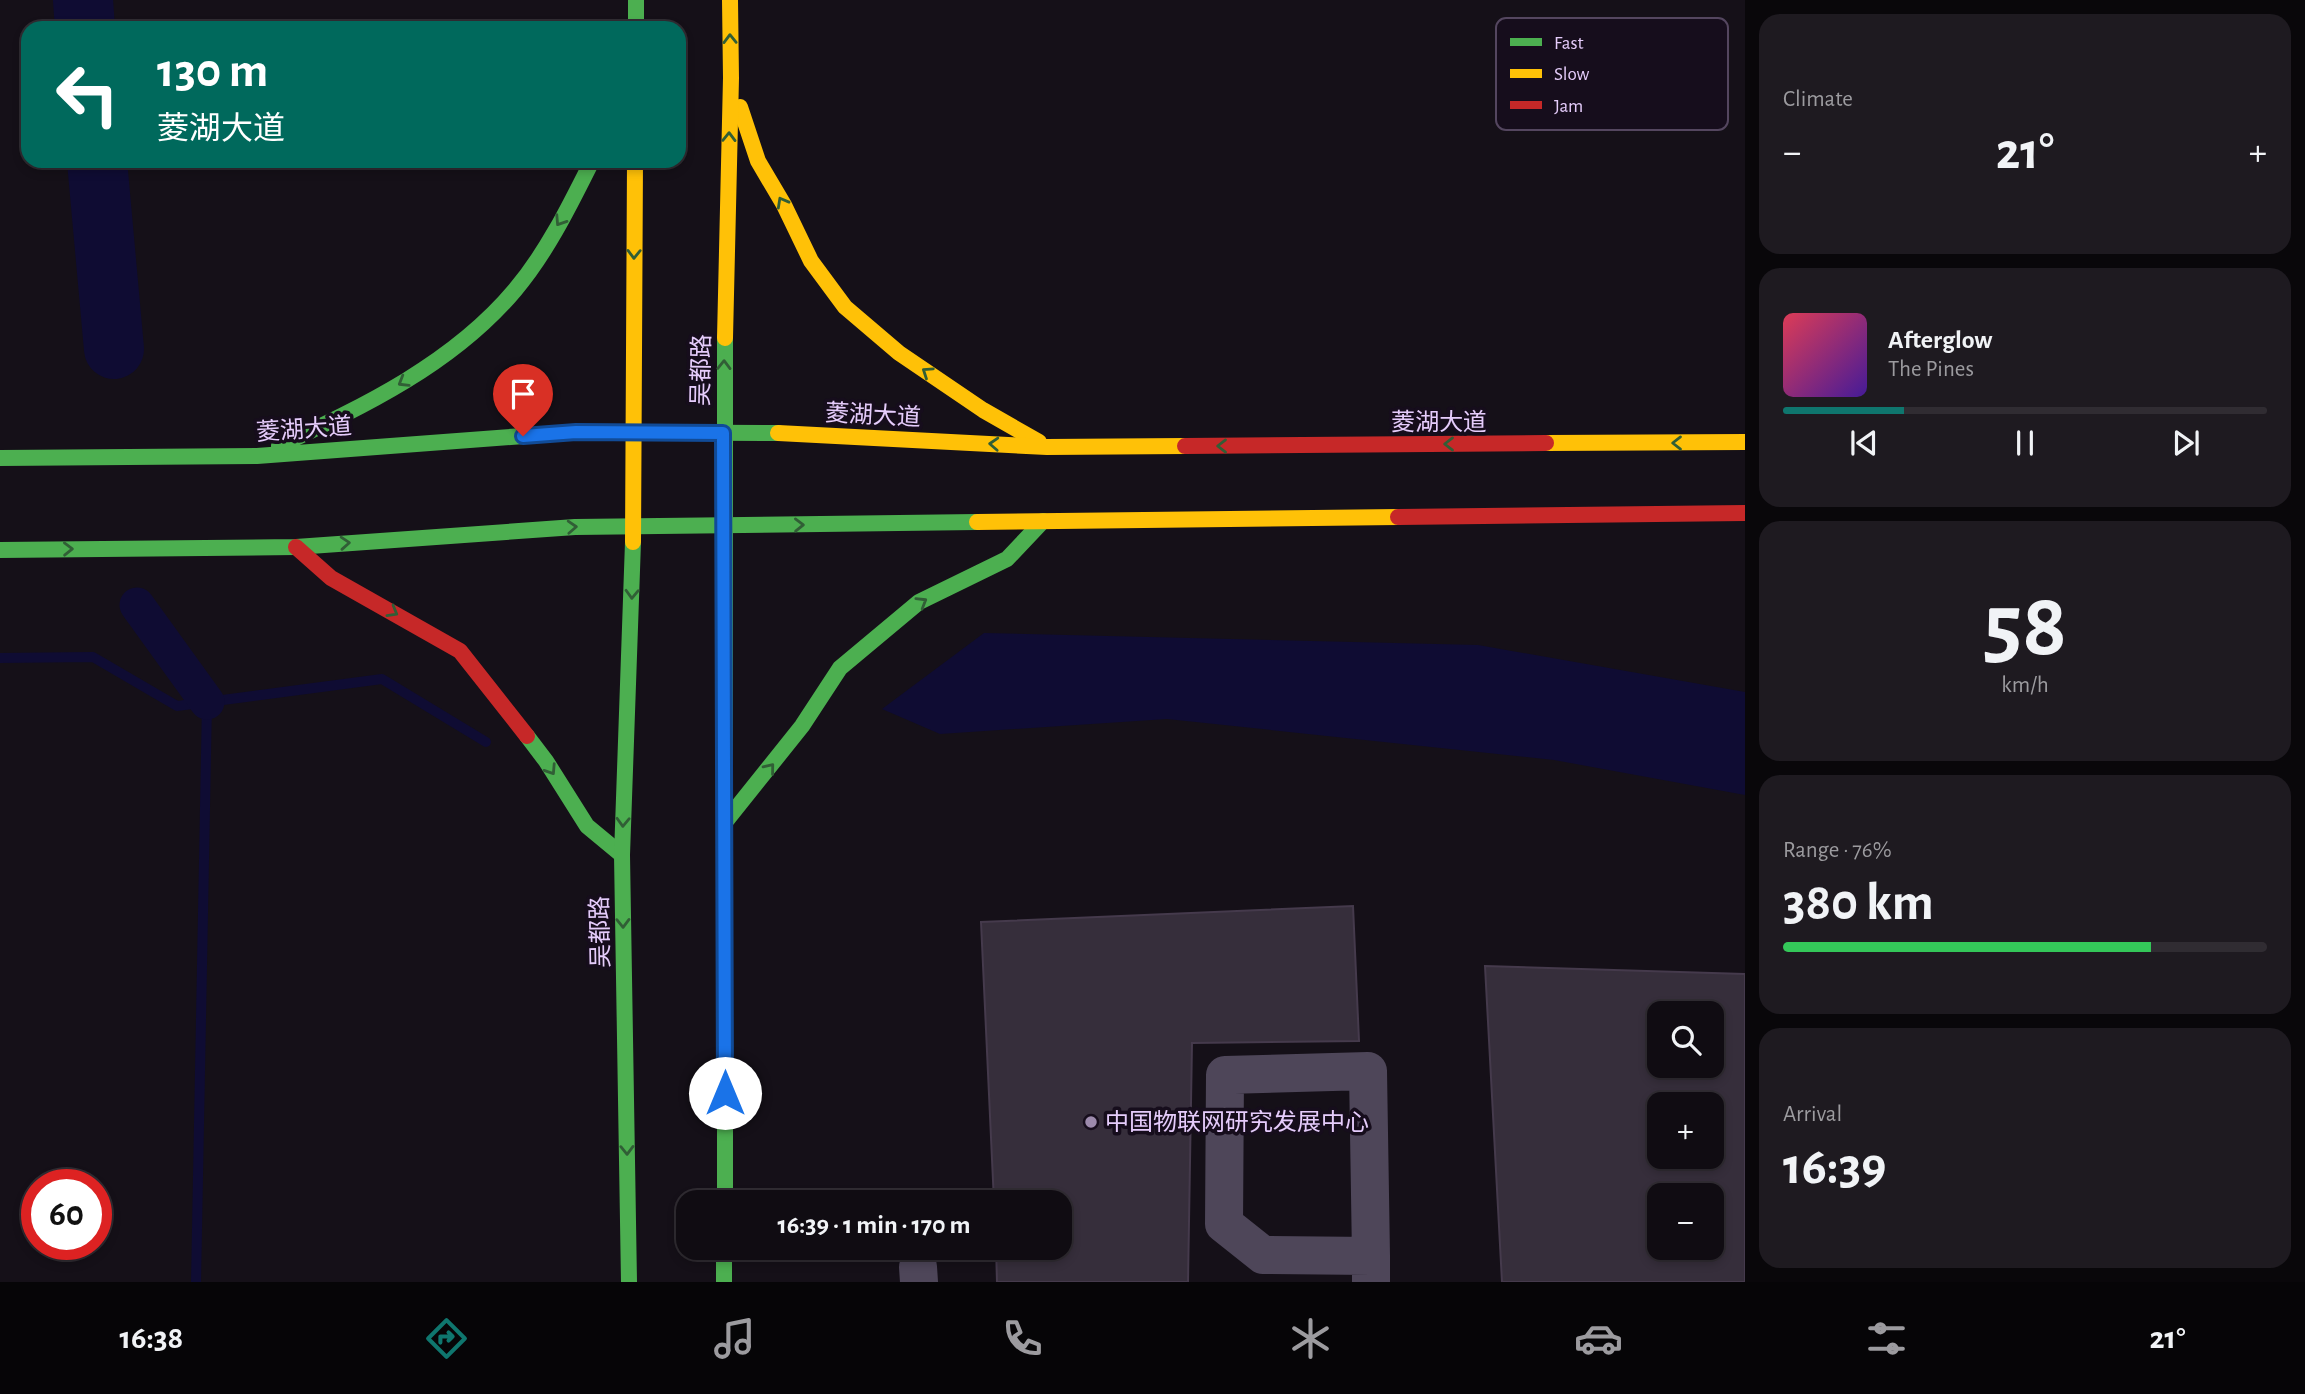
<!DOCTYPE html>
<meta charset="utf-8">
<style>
body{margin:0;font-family:"Alegreya Sans","Noto Sans SC",sans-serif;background:#1e1a20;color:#f1f3f6;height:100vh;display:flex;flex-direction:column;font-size:26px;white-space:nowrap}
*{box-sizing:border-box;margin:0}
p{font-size:23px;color:#9c9b9f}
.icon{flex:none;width:38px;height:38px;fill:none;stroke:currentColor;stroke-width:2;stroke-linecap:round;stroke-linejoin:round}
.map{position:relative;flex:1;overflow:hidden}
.details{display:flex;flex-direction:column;gap:14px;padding:14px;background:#09070a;width:560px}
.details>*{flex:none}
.banner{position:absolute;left:21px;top:21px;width:665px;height:147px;border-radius:21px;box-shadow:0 4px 10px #0003,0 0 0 2px #302c32;background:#00695c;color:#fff;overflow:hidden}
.tools{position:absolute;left:1647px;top:1001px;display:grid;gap:14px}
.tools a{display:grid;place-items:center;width:77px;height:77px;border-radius:14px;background:#100c12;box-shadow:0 4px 10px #0003,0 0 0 2px #302c32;font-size:35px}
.speed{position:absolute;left:21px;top:1169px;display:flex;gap:14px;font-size:35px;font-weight:700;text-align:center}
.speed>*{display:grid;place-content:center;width:91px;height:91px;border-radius:50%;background:#100c12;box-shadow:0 4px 10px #0003,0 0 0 2px #302c32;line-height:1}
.speed .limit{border:10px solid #d22;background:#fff;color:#111}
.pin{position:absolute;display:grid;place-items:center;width:60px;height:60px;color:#fff;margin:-72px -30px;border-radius:50% 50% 50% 0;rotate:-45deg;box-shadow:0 0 7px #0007}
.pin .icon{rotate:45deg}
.me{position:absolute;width:77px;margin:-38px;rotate:0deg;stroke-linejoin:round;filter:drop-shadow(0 0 5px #0008)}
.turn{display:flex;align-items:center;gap:24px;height:147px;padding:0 21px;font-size:32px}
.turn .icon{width:91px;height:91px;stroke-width:2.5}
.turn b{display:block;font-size:49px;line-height:60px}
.big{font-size:52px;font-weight:700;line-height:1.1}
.details .widget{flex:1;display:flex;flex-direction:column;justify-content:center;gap:10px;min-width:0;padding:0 24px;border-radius:21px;background:#1e1a20}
.details .dial{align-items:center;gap:0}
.dial b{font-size:91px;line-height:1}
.song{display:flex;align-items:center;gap:21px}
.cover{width:84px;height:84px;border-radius:10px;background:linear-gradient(135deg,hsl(350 70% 55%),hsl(260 70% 35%))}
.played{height:7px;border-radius:4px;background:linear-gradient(90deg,#0f766e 25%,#302c32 25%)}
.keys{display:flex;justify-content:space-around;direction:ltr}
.heat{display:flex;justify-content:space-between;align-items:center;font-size:38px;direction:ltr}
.charge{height:10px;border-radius:5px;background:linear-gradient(90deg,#34c759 76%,#302c32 0)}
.trip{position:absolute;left:676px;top:1190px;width:396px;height:70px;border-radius:21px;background:#100c12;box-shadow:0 4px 10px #0003,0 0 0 2px #302c32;font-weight:700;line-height:70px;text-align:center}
.tabs{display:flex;height:112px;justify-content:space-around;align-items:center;background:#060507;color:#9c9b9f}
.tabs .icon{width:49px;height:49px}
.tabs .current{color:#0f766e}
.tabs b{font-size:32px;color:#f1f3f6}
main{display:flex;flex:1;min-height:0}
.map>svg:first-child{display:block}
.water{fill:#0f0c33}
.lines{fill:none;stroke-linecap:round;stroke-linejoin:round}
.stream{stroke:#0f0c33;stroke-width:10}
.canal{stroke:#0f0c33;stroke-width:35}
.river{stroke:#0f0c33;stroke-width:60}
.building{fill:#362e3b;stroke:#453a4c;stroke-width:2;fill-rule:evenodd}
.street{stroke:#4e4659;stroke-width:38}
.fast{stroke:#4caf50;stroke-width:16}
.slow{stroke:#ffc107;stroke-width:16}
.jam{stroke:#c62828;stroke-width:16}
.oneway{stroke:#315e36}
.route-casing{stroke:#114b97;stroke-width:18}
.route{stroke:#1a73e8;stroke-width:12}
.poi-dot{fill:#9c8aac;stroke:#160d1c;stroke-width:2.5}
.labels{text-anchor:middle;stroke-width:7;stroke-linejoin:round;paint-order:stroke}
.street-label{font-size:24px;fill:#e5ccfb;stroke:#160d1c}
.poi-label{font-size:24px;fill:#e5ccfb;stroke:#160d1c;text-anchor:start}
.key{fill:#160d1c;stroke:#54465f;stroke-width:2}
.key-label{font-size:19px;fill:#e5ccfb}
</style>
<main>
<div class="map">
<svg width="1745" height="1282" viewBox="0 0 1745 1282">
<rect width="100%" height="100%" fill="#151018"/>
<path class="water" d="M984 633 1478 645 1745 692V795L1554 760 1167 719 940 734 882 709Z"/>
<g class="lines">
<g class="stream">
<path d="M0 658 93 657 177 706 382 679 486 742"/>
<path d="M196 1282 207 702"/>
</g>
<path class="canal" d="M137 605 207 702"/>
<g class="river">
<path d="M83 0 85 28"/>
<path d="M97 161 114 349"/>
</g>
</g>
<g class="building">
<path d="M1353 906 1359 1041 1192 1043 1188 1282H997L996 1248H1059V1202H994L981 922Z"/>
<path d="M1485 966 1745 974V1282H1502ZM1659 1013H1712V1066H1659ZM1659 1104H1712V1157H1659ZM1659 1195H1712V1248H1659Z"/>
</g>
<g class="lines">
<g class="street">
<path d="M1371 1256 1263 1255 1224 1224 1225 1075 1368 1071 1371 1256V1282"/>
<path d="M918 1267 919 1282"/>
</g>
<g class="fast">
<path d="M636 0V28"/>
<path d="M725 338V1202"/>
<path d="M279 446C364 406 453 364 515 290 547 252 570 205 592 161"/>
<path d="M0 458 257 456 576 432 778 433"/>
<path d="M0 550 296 547 575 527 977 522"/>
<path d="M527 736 546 761 587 826 622 855"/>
<path d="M726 821 802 726 840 668 919 602 1007 559 1043 521"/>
<path d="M724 1248V1282"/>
<path d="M629 1282 622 855 633 542"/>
</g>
<g class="slow">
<path d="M740 107 758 161 784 205 811 261 845 307 899 353 983 410 1039 442"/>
<path d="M725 338 731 78 730 0"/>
<path d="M778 433 1047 447 1185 446"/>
<path d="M1546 443 1745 442"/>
<path d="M977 522 1398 517"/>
<path d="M633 542 635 161"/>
</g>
<g class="jam">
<path d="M1185 446 1546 443"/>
<path d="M1398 517 1745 513"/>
<path d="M296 547 331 578 460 651 527 736"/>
</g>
</g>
<defs><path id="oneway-chevron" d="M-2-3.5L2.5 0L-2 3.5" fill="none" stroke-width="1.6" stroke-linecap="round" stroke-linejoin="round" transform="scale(1.75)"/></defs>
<g class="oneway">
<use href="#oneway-chevron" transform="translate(730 39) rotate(-91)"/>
<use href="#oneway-chevron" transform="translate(729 137) rotate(-89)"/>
<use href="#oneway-chevron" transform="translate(782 202) rotate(-119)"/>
<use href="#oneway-chevron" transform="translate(560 221) rotate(123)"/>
<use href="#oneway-chevron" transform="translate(634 254) rotate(91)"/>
<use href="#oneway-chevron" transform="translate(724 365) rotate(-89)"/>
<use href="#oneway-chevron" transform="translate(927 372) rotate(-146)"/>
<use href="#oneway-chevron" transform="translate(403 382) rotate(149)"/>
<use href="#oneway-chevron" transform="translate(1677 443) rotate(180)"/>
<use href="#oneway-chevron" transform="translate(994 444) rotate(-177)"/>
<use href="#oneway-chevron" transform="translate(1449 444) rotate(180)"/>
<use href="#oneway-chevron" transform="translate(1222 446) rotate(180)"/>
<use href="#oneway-chevron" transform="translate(799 525) rotate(-1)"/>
<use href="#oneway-chevron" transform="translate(572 527) rotate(-3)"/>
<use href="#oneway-chevron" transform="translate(345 543) rotate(-4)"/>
<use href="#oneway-chevron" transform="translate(68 549) rotate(-1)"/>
<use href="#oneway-chevron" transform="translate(632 594) rotate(92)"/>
<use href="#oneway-chevron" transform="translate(922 602) rotate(-31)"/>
<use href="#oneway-chevron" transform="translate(393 612) rotate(30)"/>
<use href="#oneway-chevron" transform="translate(770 768) rotate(-51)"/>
<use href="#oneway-chevron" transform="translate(551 770) rotate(57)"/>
<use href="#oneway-chevron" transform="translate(623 822) rotate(92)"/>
<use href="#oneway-chevron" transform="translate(623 923) rotate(89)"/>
<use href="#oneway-chevron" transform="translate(627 1150) rotate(89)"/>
</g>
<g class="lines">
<g class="route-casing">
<path id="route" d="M523 436 576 432 723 433 725 1093"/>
</g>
<use href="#route" class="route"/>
</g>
<circle class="poi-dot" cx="1091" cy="1122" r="7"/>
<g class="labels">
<g class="street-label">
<text transform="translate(701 370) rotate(-89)" y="8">吴都路</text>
<text transform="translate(873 415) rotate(3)" y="8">菱湖大道</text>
<text x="1439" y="430">菱湖大道</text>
<text transform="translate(304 429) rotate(-4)" y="8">菱湖大道</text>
<text transform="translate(600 932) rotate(-91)" y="8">吴都路</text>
</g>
<g class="poi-label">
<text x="1105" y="1130">中国物联网研究发展中心</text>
</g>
</g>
<rect x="1496" y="18" width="232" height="112" rx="10" class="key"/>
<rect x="1510" y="38" width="32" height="8" fill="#4caf50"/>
<rect x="1510" y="69" width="32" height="9" fill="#ffc107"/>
<rect x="1510" y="101" width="32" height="8" fill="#c62828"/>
<g class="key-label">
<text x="1554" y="49">Fast</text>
<text x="1554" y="80">Slow</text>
<text x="1554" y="112">Jam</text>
</g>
</svg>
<div class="tools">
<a><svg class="icon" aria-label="search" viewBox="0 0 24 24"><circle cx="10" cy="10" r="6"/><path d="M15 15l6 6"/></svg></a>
<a>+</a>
<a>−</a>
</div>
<div class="speed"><div class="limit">60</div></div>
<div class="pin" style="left:523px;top:436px;background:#d93025"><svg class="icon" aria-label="arrive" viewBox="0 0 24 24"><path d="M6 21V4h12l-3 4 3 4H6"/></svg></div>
<svg class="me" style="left:725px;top:1093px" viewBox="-20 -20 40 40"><circle r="19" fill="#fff"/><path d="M0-13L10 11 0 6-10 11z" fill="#1a73e8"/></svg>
<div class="trip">16:39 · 1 min · 170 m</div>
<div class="banner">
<div class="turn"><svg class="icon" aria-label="left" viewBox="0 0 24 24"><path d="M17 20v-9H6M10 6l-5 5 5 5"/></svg><div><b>130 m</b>菱湖大道</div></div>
</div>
</div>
<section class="details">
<div class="widget"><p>Climate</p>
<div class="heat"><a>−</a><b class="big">21°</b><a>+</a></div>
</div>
<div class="widget">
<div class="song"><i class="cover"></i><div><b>Afterglow</b><p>The Pines</p></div></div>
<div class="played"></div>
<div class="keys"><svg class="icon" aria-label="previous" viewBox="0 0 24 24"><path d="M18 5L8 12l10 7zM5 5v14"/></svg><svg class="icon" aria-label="pause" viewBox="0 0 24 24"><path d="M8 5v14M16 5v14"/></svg><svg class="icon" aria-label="next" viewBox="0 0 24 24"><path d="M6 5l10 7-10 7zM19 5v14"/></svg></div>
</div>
<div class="widget dial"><b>58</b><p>km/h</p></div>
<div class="widget"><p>Range · 76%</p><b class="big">380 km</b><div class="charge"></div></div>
<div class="widget"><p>Arrival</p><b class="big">16:39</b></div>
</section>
</main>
<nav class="tabs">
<b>16:38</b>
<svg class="icon current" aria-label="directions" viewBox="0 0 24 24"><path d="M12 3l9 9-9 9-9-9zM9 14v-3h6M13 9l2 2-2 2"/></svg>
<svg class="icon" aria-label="music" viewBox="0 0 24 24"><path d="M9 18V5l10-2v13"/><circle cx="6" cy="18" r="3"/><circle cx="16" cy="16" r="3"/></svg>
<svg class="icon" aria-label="phone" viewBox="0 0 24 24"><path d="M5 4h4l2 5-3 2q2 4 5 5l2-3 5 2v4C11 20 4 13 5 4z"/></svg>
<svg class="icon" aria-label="climate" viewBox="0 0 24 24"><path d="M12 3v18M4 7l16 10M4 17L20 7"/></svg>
<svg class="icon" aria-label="car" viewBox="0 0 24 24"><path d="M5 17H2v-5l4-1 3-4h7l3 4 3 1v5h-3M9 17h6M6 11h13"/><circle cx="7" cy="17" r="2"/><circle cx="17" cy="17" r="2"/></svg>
<svg class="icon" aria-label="filters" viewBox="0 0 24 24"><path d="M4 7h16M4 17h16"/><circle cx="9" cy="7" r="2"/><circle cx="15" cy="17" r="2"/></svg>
<b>21°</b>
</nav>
